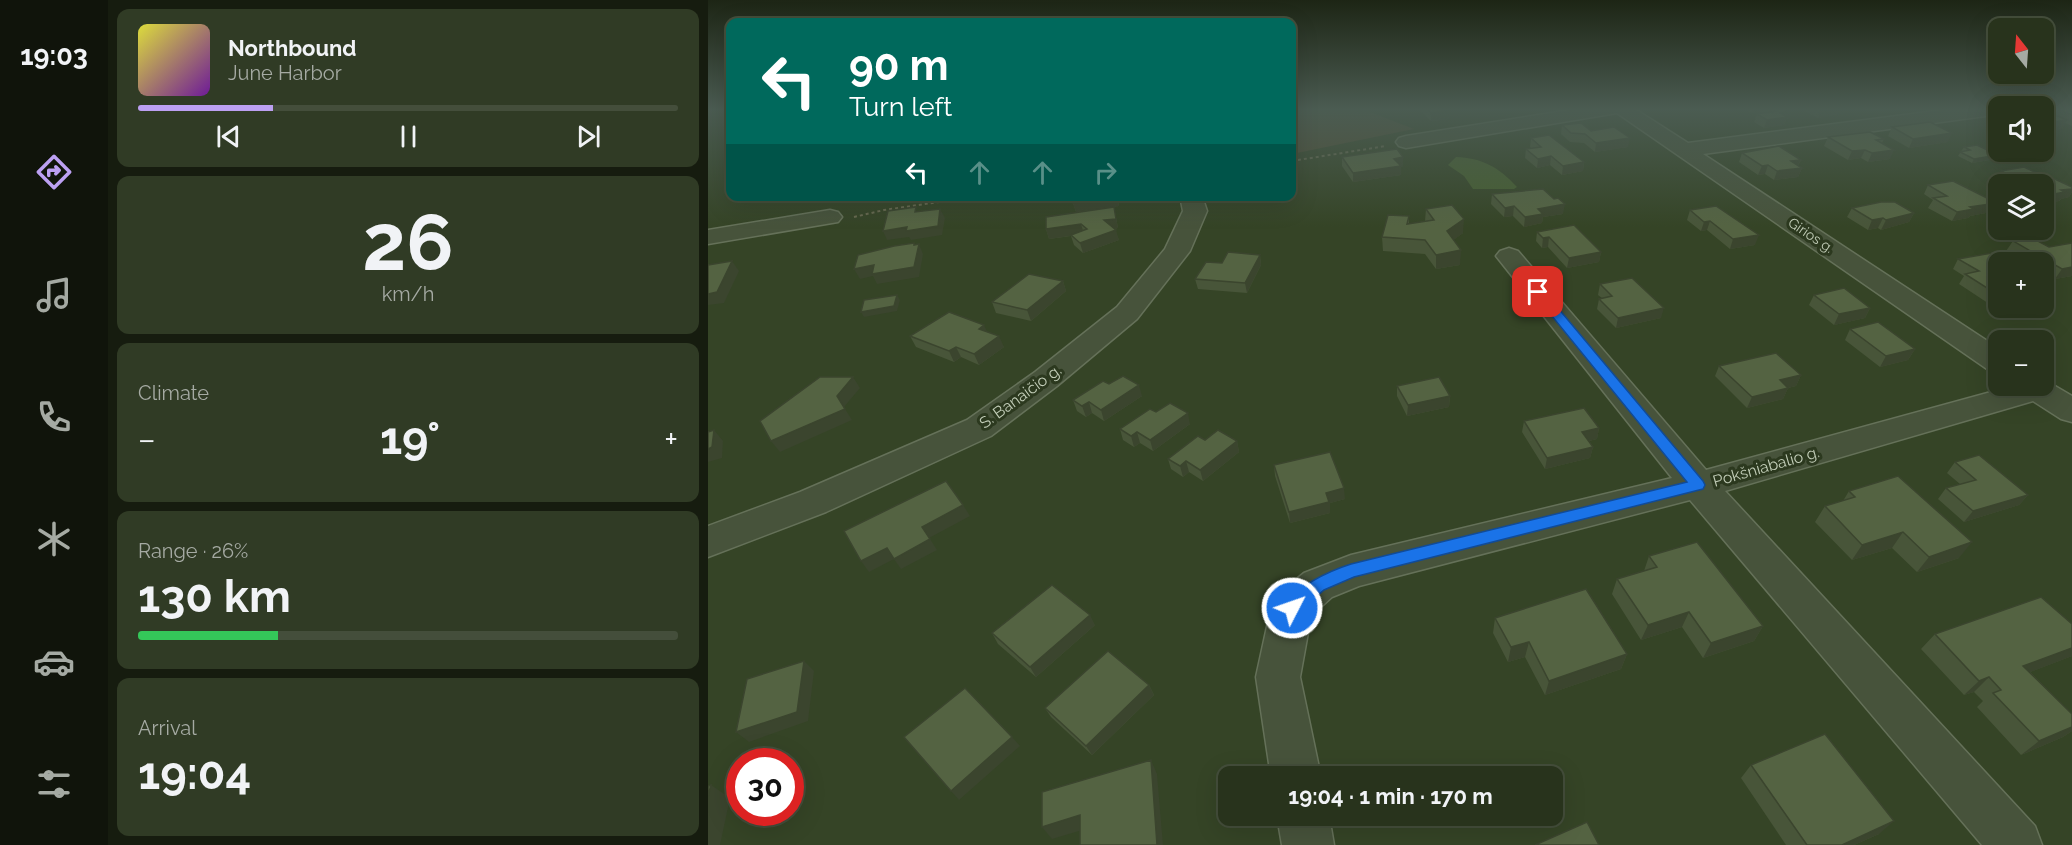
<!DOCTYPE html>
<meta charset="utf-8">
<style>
body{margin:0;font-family:Raleway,sans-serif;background:#303b25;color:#f1f3f6;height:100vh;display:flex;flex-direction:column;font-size:22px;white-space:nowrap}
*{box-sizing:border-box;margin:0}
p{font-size:20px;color:#a5aaa3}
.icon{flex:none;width:33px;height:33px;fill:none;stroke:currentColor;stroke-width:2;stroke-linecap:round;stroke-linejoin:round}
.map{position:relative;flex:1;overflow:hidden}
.drawer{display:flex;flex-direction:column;gap:9px;padding:9px;background:#161c0f;width:600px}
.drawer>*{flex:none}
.hud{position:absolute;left:18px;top:18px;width:570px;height:183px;border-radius:12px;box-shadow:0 6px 24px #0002,0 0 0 2px #444e3b;background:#00695c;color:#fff;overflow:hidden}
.needle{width:39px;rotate:343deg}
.tools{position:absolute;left:1280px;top:18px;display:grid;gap:12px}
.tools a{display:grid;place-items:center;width:66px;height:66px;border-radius:12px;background:#28331c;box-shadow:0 6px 24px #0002,0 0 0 2px #444e3b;font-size:30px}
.speed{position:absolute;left:18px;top:748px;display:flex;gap:12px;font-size:30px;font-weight:700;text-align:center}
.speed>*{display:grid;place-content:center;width:78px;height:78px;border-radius:50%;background:#28331c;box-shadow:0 6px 24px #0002,0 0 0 2px #444e3b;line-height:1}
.speed .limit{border:9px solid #d22;background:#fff;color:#111}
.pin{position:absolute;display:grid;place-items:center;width:51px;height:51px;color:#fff;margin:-26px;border-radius:12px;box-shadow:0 3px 9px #0006}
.me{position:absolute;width:66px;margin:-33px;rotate:49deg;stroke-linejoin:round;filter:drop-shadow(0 0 4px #0008)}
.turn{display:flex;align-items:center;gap:21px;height:126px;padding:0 24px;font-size:27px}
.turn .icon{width:78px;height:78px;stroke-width:2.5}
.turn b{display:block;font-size:42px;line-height:51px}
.lanes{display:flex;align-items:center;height:57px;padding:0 24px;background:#0003;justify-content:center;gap:30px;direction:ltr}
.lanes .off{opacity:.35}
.big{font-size:45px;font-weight:700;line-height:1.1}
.drawer .widget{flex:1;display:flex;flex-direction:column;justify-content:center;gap:9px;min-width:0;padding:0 21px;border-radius:12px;background:#303b25}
.drawer .dial{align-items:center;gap:0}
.dial b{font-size:78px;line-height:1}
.song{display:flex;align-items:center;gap:18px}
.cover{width:72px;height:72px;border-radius:9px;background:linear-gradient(135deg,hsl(60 70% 55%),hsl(280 70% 35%))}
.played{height:6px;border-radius:3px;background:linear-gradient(90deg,#bca0f2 25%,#444e3b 25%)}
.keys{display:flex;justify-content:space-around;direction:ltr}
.heat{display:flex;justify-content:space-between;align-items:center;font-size:33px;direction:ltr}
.charge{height:9px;border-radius:4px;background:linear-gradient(90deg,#34c759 26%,#444e3b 0)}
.trip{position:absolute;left:510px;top:766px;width:345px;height:60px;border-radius:12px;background:#28331c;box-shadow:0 6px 24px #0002,0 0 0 2px #444e3b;font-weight:700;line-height:60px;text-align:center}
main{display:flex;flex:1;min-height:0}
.tabs{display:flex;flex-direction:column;width:108px;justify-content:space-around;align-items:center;background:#10140b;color:#a5aaa3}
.tabs .icon{width:42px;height:42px}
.tabs .on{color:#bca0f2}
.tabs b{font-size:27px;color:#f1f3f6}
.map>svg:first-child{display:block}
.green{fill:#4f4b31}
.water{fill:#465e2f}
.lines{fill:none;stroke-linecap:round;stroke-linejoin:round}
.minor-casing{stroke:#657159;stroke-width:3}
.path{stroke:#686a50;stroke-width:2;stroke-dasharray:3 3;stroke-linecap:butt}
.minor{fill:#47533b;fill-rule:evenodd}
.wall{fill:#485539}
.shaded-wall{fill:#3b452e}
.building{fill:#546342;stroke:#3b452e;stroke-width:1.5}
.route{fill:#1a73e8;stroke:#114b97;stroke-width:1.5}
.labels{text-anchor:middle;stroke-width:6;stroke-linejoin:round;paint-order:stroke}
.far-street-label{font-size:14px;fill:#c2cdb8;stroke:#2c391f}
.street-label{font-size:16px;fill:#c2cdb8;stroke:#2c391f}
</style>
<main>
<nav class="tabs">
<b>19:03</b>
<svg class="icon on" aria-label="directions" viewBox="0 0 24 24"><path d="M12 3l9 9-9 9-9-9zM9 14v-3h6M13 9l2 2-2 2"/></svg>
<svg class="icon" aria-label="music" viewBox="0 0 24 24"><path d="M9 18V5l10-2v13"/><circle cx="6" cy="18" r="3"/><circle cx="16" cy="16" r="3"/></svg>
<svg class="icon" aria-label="phone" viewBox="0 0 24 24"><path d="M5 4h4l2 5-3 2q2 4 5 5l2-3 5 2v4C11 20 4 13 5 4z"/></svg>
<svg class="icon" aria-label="climate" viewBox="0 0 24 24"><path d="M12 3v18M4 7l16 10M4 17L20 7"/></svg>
<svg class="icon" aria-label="car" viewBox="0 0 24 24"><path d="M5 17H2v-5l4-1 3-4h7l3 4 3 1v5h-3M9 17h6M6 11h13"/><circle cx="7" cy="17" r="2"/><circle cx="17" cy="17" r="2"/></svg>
<svg class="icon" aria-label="filters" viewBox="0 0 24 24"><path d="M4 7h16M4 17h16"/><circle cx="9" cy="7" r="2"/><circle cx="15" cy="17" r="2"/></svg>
</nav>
<section class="drawer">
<div class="widget">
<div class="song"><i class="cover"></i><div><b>Northbound</b><p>June Harbor</p></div></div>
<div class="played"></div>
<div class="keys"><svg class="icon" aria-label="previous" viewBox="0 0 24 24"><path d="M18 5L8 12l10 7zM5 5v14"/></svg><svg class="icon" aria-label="pause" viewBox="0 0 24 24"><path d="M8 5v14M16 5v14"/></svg><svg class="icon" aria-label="next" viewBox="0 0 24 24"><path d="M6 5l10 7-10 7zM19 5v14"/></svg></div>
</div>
<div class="widget dial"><b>26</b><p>km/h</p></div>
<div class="widget"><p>Climate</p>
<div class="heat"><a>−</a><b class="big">19°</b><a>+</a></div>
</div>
<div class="widget"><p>Range · 26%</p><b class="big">130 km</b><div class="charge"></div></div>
<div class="widget"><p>Arrival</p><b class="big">19:04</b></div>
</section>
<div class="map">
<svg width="1364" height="845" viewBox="0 0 1364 845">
<rect width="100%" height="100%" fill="#354426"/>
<path class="green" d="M584 109H661L662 112 706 129 584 154Z"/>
<path class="water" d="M748 157C774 158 791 167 809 187L806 189H765L756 176 740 165Z"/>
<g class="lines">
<g class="minor-casing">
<g id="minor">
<path d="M868 109H927L980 143 1243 109H1290V113L1285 115 995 154 1290 348V371L1279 369 909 113 698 148 691 146 688 142 691 138 698 136Z"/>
<path d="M472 196H494L499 211 482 251 429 319 349 386 283 436 118 512 0 557V526L92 492 259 420 327 372 409 307 457 249 475 211Z"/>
<path d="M122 210 130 212 134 217 130 222 0 244V230Z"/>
<path d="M801 248 810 251 998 470 1305 386H1335V379L1364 396V422L1353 419 1325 401 1017 491 1327 826 1334 845H1274L982 500 651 586 624 597 603 616 592 677 613 777H563L548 677 563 608 569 595 596 573 643 555 964 478 792 261 788 256 792 251Z"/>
<path d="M569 816H621L626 845H574Z"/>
</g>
</g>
<g class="path">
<path d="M584 161 678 146"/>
<path d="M146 217 176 210 272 196"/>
</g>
<use href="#minor" class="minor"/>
</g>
<g class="wall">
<path d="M710 109H743H741L742 110V119L723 121Z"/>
<path d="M1038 109H1084L1082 118 1078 119 1076 125 1056 128 1046 122 1049 114 1054 113 1052 112 1044 113Z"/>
<path d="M1093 109H1142L1141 112 1110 118Z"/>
<path d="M1345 109H1364V126L1357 123 1354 129 1335 131V110L1343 113Z"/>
<path d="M854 125 883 131 920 147 887 152 876 143 862 142 853 134Z"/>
<path d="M1184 127 1240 142 1201 148 1180 136Z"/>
<path d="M1120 137 1176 139 1174 143 1182 159 1160 162 1153 158 1140 160 1116 146Z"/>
<path d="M823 138 876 162 875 171 854 175 842 165 829 168 817 158 818 149 823 148 822 147Z"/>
<path d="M1256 147 1287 159 1264 163 1250 156Z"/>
<path d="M1034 153 1093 160 1090 166 1094 168 1090 177 1066 180 1057 174 1050 175 1031 162Z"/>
<path d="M634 157 695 166 693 167V175L645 182 634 166Z"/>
<path d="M1316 167 1331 174H1336L1364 187V192L1361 197 1353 199 1351 201 1335 204V184H1295L1287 180 1293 171Z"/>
<path d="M1220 185 1283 212 1262 216 1260 218 1244 221 1220 208 1225 200 1216 194Z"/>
<path d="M784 194 855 214 835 217 834 223 816 227 805 216 796 217 783 204Z"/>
<path d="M364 196H409L411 206 369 212 406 207 410 228 406 229 411 240 375 253 366 245 363 236 341 239 338 229 368 212 365 203Z"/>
<path d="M1144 208 1206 213 1201 222 1173 230 1170 228 1160 230 1139 217Z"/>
<path d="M718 209 755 233 745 240 752 265 728 269 717 254 675 251 674 237 701 216V224L717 221Z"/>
<path d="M982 210 1047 245 1022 249 999 230 993 231 979 220Z"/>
<path d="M829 232 893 252 891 262 859 268 840 247 834 248 828 241Z"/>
<path d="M1305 241 1341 247 1364 243V276L1347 279 1335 272V262H1318L1298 251Z"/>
<path d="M552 255 553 265 539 293 490 289 487 279 514 263Z"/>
<path d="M1250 259 1290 262V308H1330L1298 315 1251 284 1256 276 1245 269Z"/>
<path d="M355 281 358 291 323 321 288 313 284 302Z"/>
<path d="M892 284 953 318 908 328 889 309 891 299 894 298 890 295Z"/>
<path d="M1106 295 1162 308 1157 318 1126 325 1101 305Z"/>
<path d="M1142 329 1207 349 1200 360 1172 367 1137 340Z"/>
<path d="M279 332 296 347 271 365 253 357 246 362 208 347 202 336Z"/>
<path d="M1011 366 1093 375 1088 386 1080 388 1075 399 1039 408 1007 376Z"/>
<path d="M401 384 434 396 396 421 384 413 378 417 369 411 365 400Z"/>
<path d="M689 386 742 396 741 407 699 416 689 396Z"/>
<path d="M448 412 482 424 445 451 432 443 426 447 415 440 412 429Z"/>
<path d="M816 421 891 428 889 439 881 441 885 447 882 458 837 469 814 432Z"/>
<path d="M497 440 529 441 531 452 495 481 481 472 475 477 463 469 460 459Z"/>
<path d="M1247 462 1320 495 1311 505 1256 522 1230 499 1238 488 1252 484 1239 473Z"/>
<path d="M566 465 637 499 622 503V513L582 523 567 476Z"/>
<path d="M1141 491 1251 558 1209 572 1184 548 1144 560 1107 522 1117 506 1135 501Z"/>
<path d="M941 556 1055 626 1046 641 995 658 974 627 933 640 904 594 909 579 936 571Z"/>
<path d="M787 618 919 654 913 669 837 695 817 657 800 662 785 633Z"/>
<path d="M387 625 328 677 290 644 284 633Z"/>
<path d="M1227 634 1364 656 1322 672 1364 714V731L1355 737 1313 755 1269 707 1275 701 1266 692 1256 695 1213 649Z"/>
<path d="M441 685 446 695 384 755 343 717 337 708Z"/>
<path d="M1043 765 1171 834 1146 845H1078L1033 778Z"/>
</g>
<g class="shaded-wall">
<path d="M1045 109H1053L1052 112 1044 113Z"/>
<path d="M1085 109 1082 118 1078 119 1076 125 1056 128 1059 120 1072 113Z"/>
<path d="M1113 109H1142L1141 112 1110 118Z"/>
<path d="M1165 109H1180L1165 111Z"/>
<path d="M742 110V119L723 121V113Z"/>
<path d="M1359 120 1354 129 1335 131V128L1338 123Z"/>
<path d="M1244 133 1240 142 1201 148 1205 139Z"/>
<path d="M922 138 920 147 887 152 888 143Z"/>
<path d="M1157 150 1153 158 1140 160 1144 151Z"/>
<path d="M1186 150 1182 159 1160 162 1164 153Z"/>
<path d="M1290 155 1287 159 1264 163 1266 159Z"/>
<path d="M843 156 842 165 829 168 830 159Z"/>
<path d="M695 157V166L693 167V175L645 182V173L686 159Z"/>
<path d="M1093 160 1089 168H1094L1090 177 1066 180 1069 171 1083 161Z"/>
<path d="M876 162 875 171 854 175 855 166Z"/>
<path d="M1060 165 1057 174 1050 175 1054 166Z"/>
<path d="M1364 189V192L1361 197 1353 199 1351 201 1335 204V196L1353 190Z"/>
<path d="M409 196 411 206 368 212 365 203Z"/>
<path d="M1289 203 1283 212 1262 216 1260 218 1244 221 1249 212 1262 207Z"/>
<path d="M857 204 855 214 835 217 834 223 816 227 817 217 830 209Z"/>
<path d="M806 206 805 216 796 217 797 208Z"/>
<path d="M406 207 410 228 399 230 396 220Z"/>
<path d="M232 209 237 218 234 235 203 240 201 237 179 240 175 231 199 227Z"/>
<path d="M1206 213 1201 222 1173 230 1178 220Z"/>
<path d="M1175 218 1170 228 1160 230 1164 220Z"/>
<path d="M756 219 755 233 738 246 739 231Z"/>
<path d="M1002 221 999 230 993 231 996 222Z"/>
<path d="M373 224 376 234 341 239 338 229Z"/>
<path d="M408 230 411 240 375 253 372 243Z"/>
<path d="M1051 235 1047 245 1022 249 1025 239Z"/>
<path d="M841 237 840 247 834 248 835 238Z"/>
<path d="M206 243 209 250 211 244 215 254 211 277 169 284 165 276 152 279 146 269 206 245Z"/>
<path d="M753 250 752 265 728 269V255Z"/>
<path d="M893 252 891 262 859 268 861 258Z"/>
<path d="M552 255 553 265 539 293 537 283Z"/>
<path d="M24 261 31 271 16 303 0 305V294Z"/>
<path d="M1364 267V276L1347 279 1354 269Z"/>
<path d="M355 281 358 291 323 321 319 310Z"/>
<path d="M189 295 192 300 189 311 156 317 153 312Z"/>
<path d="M1346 295 1339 306H1335V298Z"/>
<path d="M956 308 953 318 908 328 910 318Z"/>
<path d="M1162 308 1157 318 1126 325 1131 314Z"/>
<path d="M1302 308H1330L1298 315Z"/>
<path d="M276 325 281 336 271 329Z"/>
<path d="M291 336 296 347 271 365 266 354Z"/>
<path d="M248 347 253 357 246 362 241 351Z"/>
<path d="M1207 349 1200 360 1172 367 1178 356Z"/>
<path d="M1093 375 1088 386 1067 391 1072 380Z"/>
<path d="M145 377 152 388 136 407 129 396Z"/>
<path d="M431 385 434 396 396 421 393 410Z"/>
<path d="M1080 388 1075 399 1039 408 1044 397Z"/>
<path d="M742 396 741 407 699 416 700 405Z"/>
<path d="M381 402 384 413 378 417 374 406Z"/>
<path d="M137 409 144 420 72 452 63 441Z"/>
<path d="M480 413 482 424 445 451 442 440Z"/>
<path d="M891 428 889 439 872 443 874 432Z"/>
<path d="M6 430 15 441 14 458 0 462V449Z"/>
<path d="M429 432 432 443 426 447 423 436Z"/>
<path d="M529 441 531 452 495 481 492 470Z"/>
<path d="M885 447 882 458 837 469 839 458Z"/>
<path d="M478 461 481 472 475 477 472 466Z"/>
<path d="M636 488 637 499 622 503V513L582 523 581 512 618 493Z"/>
<path d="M1320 495 1311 505 1256 522 1265 511Z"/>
<path d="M255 505 262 516 221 538 214 527Z"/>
<path d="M1195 532 1184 548 1144 560 1154 545Z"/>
<path d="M222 539 229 550 193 569 186 559 161 572 153 561 179 548Z"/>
<path d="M1264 542 1251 558 1209 572 1221 557Z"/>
<path d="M981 612 974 627 933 640 940 625Z"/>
<path d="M382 615 387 625 328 677 322 667Z"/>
<path d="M1055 626 1046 641 995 658 1003 643Z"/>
<path d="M821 642 817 657 800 662 803 647Z"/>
<path d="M1364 648V656L1299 681 1315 666Z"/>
<path d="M919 654 913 669 837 695 841 681Z"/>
<path d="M96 661 106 671 100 721 41 742 28 732Z"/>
<path d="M1281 677 1266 692 1256 695 1271 681Z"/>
<path d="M441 685 446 695 384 755 378 746Z"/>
<path d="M1364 727V731L1355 737 1313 755 1331 741Z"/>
<path d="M304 737 312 746 251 800 243 791Z"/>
<path d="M443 760 449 774 455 845H449Z"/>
<path d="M3 785 22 798 12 845H0V796Z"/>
<path d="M372 815 381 828 344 839 334 827Z"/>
<path d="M1186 821 1171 834 1146 845H1134Z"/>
</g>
<g class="building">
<path d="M719 109H741L742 110 723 113Z"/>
<path d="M1064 109H1085L1072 113 1079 117 1059 120 1049 114 1068 111Z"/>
<path d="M1349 109H1364V115Z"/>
<path d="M1335 110 1359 120 1338 123 1335 122Z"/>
<path d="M1222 122 1244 133 1205 139 1184 127Z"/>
<path d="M873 123 883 131 906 127 922 138 888 143 877 134 863 133 854 125Z"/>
<path d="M1162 132 1176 139 1168 140 1186 150 1164 153 1157 150 1144 151 1120 137Z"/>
<path d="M841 135 876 162 855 166 843 156 830 159 818 149 833 147 823 138Z"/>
<path d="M1269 145 1290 155 1266 159 1252 152 1262 150 1256 147Z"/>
<path d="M1071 146 1093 160 1083 161 1094 168 1069 171 1060 165 1054 166 1034 153Z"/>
<path d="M689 149 695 157 686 159 693 166 645 173 634 157Z"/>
<path d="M1316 167 1331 174H1336L1364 187V189L1353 190 1357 192 1335 196V184H1308L1298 180 1307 178 1293 171Z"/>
<path d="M1245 181 1289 203 1262 207 1266 209 1249 212 1225 198 1239 196 1220 185Z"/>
<path d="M835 189 846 199 850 198 857 204 830 209 835 214 817 217 806 206 797 208 784 194Z"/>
<path d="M364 196H408V197L365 203Z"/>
<path d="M1173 202H1187L1206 213 1178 220 1175 218 1164 220 1144 208Z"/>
<path d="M744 205 756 219 739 231 753 250 728 255 717 240 674 237 680 215 701 216 699 224 726 220 718 209Z"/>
<path d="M1008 206 1051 235 1025 239 1002 221 996 222 982 210Z"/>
<path d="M208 207 207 212 232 209 230 226 198 231 199 227 175 231 180 211Z"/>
<path d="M406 207 408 219 396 220 408 230 372 243 363 235 379 229 373 224 338 229V217Z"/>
<path d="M866 225 893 252 861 258 841 237 835 238 829 232Z"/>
<path d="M1324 238 1341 247 1364 243V267L1354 269 1305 241Z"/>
<path d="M206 243V245L211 244 206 267 164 274 166 265 146 269 150 255 186 246Z"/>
<path d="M520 252 552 255 537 283 487 279 498 262 514 263Z"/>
<path d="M1284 253 1300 262H1290V295L1257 274 1271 271 1250 259Z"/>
<path d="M24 261 9 292 0 294V265Z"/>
<path d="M321 274 355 281 319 310 284 302Z"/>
<path d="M924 278 956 308 910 318 891 299 904 296 892 284Z"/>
<path d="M1136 288 1162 308 1131 314 1106 295Z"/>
<path d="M1335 289 1346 295 1335 298Z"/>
<path d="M189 295 186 306 153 312 156 300Z"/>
<path d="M241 312 276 325 271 329 291 336 266 354 248 347 241 351 202 336Z"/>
<path d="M1170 322 1207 349 1178 356 1142 329Z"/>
<path d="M1068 353 1093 375 1072 380 1080 388 1044 397 1011 366Z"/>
<path d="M415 376 431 385 393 410 381 402 374 406 365 400 395 381 401 384Z"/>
<path d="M112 377H145L129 396 137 409 63 441 52 421Z"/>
<path d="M731 377 742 396 700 405 689 386Z"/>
<path d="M462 403 480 413 442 440 429 432 423 436 412 429 442 409 448 412Z"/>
<path d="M876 408 891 428 874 432 885 447 839 458 816 421Z"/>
<path d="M6 430 4 447 0 449V432Z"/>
<path d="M510 430 529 441 492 470 478 461 472 466 460 459 490 436 497 440Z"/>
<path d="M622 452 636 488 618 493 621 502 581 512 566 465Z"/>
<path d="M1271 455 1320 495 1265 511 1238 488 1268 480 1247 462Z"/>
<path d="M1190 476 1264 542 1221 557 1195 532 1154 545 1117 506 1147 497 1141 491Z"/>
<path d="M238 481 255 505 214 527 222 539 186 559 179 548 153 561 136 531Z"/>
<path d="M989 542 1055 626 1003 643 981 612 940 625 909 579 949 567 941 556Z"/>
<path d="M344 585 382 615 322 667 284 633Z"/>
<path d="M878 589 919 654 841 681 821 642 803 647 787 618Z"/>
<path d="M1333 597 1364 624V648L1315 666 1364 714V727L1331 741 1285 693 1293 690 1281 677 1271 681 1227 634Z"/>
<path d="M400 651 441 685 378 746 337 708Z"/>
<path d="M96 661 89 712 28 732 39 679Z"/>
<path d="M257 688 304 737 243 791 196 737Z"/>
<path d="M1117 734 1186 821 1134 845H1099L1043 765Z"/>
<path d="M443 760 449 845H372V815L334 827V792Z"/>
<path d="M3 785 0 796V786Z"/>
<path d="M879 822 891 845H827Z"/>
</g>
<linearGradient id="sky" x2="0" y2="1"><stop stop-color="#1d2515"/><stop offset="0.48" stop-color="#4b5c52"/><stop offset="1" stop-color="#4b5c52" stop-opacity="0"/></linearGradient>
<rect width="1364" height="227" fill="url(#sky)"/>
<path class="route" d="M830 288 834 289 995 481 997 485 995 489 646 577 616 590 590 613 584 616 578 613 575 608C586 587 621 571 643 564L979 482 826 294V289Z"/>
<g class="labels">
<g class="far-street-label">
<text transform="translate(1103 235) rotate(34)" y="5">Girios g.</text>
</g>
<g class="street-label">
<text transform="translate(312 396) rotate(-36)" y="6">S. Banaičio g.</text>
<text transform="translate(1058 466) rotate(-16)" y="6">Pokšniabalio g.</text>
</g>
</g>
</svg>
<div class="tools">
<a><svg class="needle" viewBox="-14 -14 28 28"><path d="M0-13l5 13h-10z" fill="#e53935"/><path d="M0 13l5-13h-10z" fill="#a5aaa3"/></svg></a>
<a><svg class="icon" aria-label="sound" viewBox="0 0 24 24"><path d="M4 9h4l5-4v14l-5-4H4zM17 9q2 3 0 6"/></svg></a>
<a><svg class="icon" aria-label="layers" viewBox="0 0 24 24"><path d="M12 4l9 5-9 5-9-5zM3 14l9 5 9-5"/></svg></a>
<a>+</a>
<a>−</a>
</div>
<div class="speed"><div class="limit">30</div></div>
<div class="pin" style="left:830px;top:292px;background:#d93025"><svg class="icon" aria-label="arrive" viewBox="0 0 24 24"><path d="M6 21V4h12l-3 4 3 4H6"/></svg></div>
<svg class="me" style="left:584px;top:608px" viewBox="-20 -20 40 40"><circle r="17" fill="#1a73e8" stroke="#fff" stroke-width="3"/><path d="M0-11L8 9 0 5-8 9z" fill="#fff"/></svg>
<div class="trip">19:04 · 1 min · 170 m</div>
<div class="hud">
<div class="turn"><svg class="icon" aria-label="left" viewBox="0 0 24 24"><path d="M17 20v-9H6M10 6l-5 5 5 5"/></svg><div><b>90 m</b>Turn left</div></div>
<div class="lanes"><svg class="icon" aria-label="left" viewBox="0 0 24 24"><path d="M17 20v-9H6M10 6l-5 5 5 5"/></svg><svg class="icon off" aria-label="ahead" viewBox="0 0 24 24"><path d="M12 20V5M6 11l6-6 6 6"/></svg><svg class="icon off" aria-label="ahead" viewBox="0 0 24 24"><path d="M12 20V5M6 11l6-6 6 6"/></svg><svg class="icon off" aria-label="right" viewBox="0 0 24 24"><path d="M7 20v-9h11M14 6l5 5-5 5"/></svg></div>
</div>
</div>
</main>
